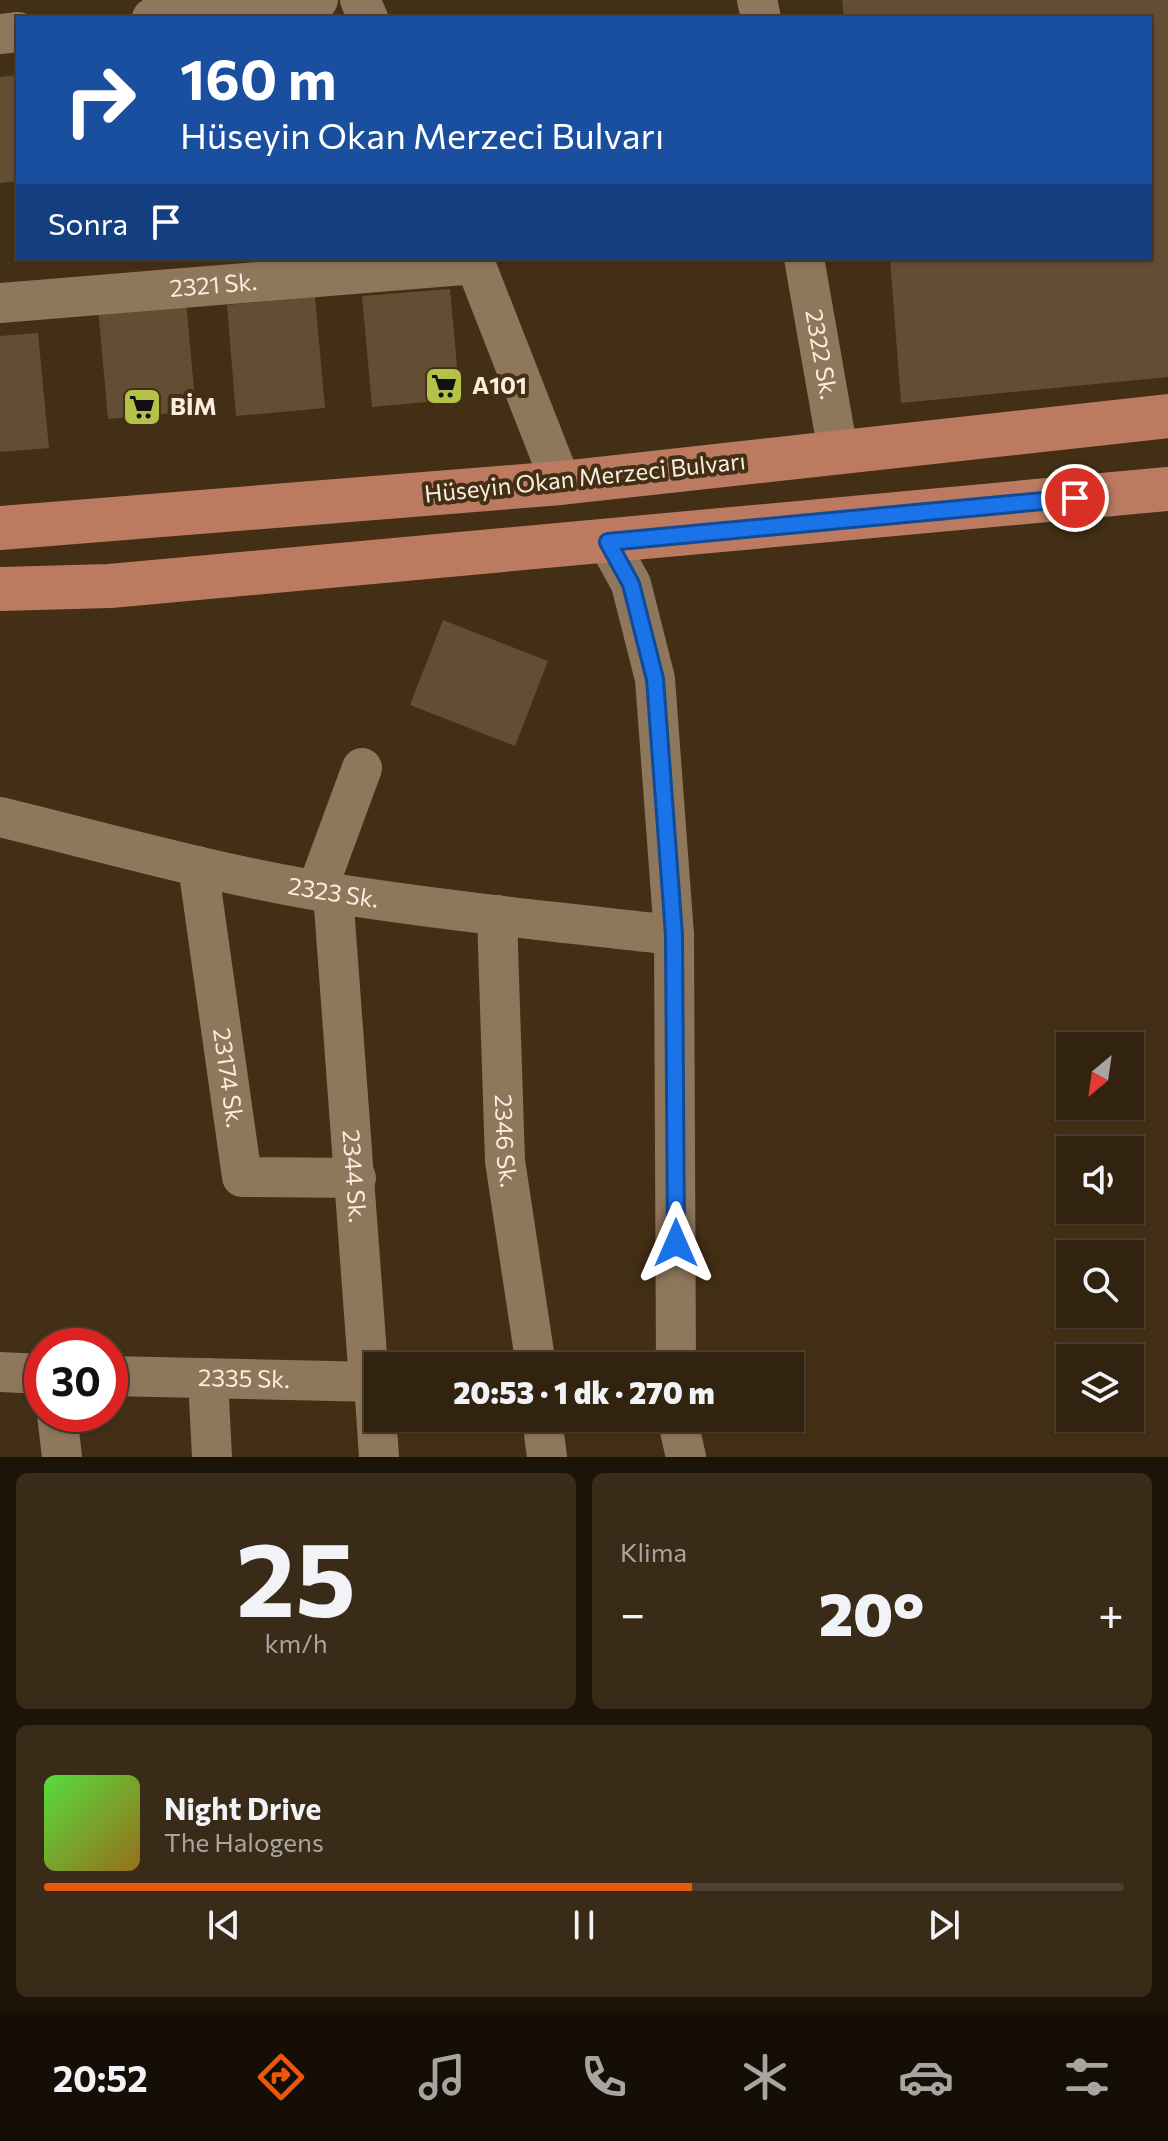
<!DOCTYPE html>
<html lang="tr">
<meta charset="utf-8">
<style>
body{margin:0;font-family:Commissioner,sans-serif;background:#3a2b19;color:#f1f3f6;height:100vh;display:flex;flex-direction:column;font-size:30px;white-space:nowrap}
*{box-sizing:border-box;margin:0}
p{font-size:26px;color:#a8a49f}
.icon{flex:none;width:44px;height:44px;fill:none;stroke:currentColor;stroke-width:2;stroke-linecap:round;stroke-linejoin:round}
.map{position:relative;height:1457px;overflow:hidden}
.side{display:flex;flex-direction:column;gap:16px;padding:16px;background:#1c1309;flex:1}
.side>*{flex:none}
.top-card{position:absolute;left:16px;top:16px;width:1136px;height:244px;border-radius:0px;box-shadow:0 2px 6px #0004,0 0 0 2px #4d4030;background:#1a4fa0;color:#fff;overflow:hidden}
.needle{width:52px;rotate:209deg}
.fabs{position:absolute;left:1056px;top:1032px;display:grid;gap:16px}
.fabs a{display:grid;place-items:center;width:88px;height:88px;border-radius:0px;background:#322310;box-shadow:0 2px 6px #0004,0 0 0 2px #4d4030;font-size:40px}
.speed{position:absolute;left:24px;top:1328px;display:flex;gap:16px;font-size:40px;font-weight:700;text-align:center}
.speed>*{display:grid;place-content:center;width:104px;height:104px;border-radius:50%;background:#322310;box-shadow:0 2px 6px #0004,0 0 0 2px #4d4030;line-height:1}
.speed .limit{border:12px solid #d22;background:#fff;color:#111}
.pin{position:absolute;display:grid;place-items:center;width:68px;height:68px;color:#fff;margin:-34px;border:4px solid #fff;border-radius:50%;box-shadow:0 2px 8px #0007}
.me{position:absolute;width:88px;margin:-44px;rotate:0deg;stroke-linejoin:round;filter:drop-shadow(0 0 6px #0008)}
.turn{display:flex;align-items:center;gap:28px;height:168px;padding:0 32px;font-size:36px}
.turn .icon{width:104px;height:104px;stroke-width:2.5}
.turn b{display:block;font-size:56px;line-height:68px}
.then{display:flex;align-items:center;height:76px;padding:0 32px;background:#0003;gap:16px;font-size:30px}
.big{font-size:60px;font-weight:800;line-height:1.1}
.side .tile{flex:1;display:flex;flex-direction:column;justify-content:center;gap:12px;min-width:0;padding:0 28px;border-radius:12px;background:#3a2b19}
.side .dial{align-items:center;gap:0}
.dial b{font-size:104px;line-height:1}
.song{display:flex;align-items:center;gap:24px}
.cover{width:96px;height:96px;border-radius:12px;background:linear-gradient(135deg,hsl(110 70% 55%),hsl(40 70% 35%))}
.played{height:8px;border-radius:4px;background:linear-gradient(90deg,#ea580c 60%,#4d4030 60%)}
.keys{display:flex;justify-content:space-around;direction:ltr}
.heat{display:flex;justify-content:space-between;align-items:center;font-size:44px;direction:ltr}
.side .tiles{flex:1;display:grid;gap:16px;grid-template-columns:1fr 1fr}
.tile:last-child{grid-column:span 2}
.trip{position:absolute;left:364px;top:1352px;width:440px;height:80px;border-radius:0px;background:#322310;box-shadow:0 2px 6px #0004,0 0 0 2px #4d4030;font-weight:800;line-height:80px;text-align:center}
.tabs{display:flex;height:128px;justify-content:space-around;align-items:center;background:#140e06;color:#a8a49f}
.tabs .icon{width:56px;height:56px}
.tabs .current{color:#ea580c}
.tabs b{font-size:36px;color:#f1f3f6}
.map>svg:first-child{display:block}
.building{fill:#634e33}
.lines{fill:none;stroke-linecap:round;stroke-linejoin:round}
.minor{stroke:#8f775b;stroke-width:40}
.major{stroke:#bc7b61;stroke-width:44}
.route-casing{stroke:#114b97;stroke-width:20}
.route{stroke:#1a73e8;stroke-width:14}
.labels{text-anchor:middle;stroke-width:8;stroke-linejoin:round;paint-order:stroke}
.street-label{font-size:24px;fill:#faedde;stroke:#432f15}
.poi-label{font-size:24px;font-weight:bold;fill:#faedde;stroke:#432f15;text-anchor:start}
</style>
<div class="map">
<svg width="1168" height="1457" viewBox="0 0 1168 1457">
<rect width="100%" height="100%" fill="#432f15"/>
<g class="building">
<path d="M842 0H1168V377L901 403 890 258H1150V18H844Z"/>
<path d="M18 75V181L0 183V77Z"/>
<path d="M450 289 460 399 372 407 362 296Z"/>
<path d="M315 297 325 408 236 416 227 305Z"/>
<path d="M186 301 196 411 108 419 98 308Z"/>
<path d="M38 333 49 448 0 452V336Z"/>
<path d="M443 620 548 661 515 746 410 705Z"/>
</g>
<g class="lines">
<g class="minor">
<path d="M360 0 368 18"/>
<path d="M757 0 761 18"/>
<path d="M152 18 318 0"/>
<path d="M0 34 18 32"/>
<path d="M473 258 561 483"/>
<path id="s1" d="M804 258 838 452"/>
<path id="s2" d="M0 303 475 264"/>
<path d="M608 542 631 584 655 679 674 935 676 1366"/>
<path id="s3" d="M0 817C106 843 212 873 319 891 437 910 556 922 674 935"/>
<path id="s4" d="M198 866 242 1177 356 1178"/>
<path d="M317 890 362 768"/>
<path id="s5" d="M333 893 368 1368 374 1382 379 1457"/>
<path id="s6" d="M497 915 505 1161 536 1366"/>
<path d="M0 1372 42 1374"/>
<path id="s7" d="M110 1376 378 1382"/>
<path d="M208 1378 212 1457"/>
<path d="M57 1414 62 1457"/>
<path d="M542 1418 547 1457"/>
<path d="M677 1418 686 1457"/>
</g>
<g class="major">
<path d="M0 528 561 483 1168 416"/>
<path d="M0 589 110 586 1168 489"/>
</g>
</g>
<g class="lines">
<g class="route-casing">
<path id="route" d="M676 1243 674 935 655 679 631 584 608 542 1075 498"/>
</g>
<use href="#route" class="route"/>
</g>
<defs>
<g id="supermarket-square" transform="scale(2)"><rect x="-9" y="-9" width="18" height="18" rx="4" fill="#b5c249" stroke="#432f15"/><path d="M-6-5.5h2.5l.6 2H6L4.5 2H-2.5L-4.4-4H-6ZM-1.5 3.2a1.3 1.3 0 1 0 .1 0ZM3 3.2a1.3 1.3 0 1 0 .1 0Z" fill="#111"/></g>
</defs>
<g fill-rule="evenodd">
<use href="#supermarket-square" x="444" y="386"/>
<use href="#supermarket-square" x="142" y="407"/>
</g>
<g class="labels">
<g class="street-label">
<text dy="8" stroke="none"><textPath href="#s2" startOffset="214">2321 Sk.</textPath></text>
<text dy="8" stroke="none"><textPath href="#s1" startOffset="98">2322 Sk.</textPath></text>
<text transform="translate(585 478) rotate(-6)" y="8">Hüseyin Okan Merzeci Bulvarı</text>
<text dy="8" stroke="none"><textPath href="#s3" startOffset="342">2323 Sk.</textPath></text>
<text dy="8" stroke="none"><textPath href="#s4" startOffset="214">23174 Sk.</textPath></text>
<text dy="8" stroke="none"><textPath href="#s6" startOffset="226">2346 Sk.</textPath></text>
<text dy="8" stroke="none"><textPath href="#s5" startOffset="284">2344 Sk.</textPath></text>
<text dy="8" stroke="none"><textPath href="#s7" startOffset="134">2335 Sk.</textPath></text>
</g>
<g class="poi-label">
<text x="472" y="394">A101</text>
<text x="170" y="415">BİM</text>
</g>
</g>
</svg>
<div class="fabs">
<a><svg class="needle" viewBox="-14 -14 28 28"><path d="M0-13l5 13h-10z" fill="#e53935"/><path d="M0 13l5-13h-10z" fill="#a8a49f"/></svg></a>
<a><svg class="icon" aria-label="sound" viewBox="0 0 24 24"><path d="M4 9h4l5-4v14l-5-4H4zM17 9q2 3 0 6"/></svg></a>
<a><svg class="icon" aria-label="search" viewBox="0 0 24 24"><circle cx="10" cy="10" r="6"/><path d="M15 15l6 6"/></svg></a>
<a><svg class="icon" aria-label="layers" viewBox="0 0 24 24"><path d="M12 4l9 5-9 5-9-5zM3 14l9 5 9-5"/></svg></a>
</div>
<div class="speed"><div class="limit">30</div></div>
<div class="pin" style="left:1075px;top:498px;background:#d93025"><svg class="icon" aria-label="arrive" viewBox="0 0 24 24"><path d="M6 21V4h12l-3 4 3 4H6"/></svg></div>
<svg class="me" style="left:676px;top:1243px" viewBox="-20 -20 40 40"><path d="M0-17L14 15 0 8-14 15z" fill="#1a73e8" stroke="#fff" stroke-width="4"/></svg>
<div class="trip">20:53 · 1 dk · 270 m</div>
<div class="top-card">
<div class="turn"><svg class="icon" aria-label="right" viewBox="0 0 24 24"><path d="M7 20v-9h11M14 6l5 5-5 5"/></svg><div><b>160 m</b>Hüseyin Okan Merzeci Bulvarı</div></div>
<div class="then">Sonra<svg class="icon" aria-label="arrive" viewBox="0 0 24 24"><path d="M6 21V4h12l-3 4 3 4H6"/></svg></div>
</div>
</div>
<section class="side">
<div class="tiles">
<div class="tile dial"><b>25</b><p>km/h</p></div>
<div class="tile"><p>Klima</p>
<div class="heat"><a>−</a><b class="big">20°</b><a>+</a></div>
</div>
<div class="tile">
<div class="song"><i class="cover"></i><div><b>Night Drive</b><p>The Halogens</p></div></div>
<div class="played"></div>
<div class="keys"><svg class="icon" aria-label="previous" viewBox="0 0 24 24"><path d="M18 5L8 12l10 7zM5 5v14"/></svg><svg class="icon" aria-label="pause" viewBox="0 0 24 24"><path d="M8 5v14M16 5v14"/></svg><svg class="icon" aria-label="next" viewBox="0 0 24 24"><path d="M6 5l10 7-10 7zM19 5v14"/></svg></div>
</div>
</div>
</section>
<nav class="tabs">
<b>20:52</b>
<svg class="icon current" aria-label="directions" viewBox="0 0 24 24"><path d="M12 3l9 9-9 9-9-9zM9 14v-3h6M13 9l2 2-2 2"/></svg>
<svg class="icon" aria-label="music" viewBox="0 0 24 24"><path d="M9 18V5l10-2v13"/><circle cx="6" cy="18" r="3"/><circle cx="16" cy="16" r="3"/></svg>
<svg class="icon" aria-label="phone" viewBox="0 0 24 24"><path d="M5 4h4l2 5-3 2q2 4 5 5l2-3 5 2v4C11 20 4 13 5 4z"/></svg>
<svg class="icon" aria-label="climate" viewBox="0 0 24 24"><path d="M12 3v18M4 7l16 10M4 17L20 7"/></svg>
<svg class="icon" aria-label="car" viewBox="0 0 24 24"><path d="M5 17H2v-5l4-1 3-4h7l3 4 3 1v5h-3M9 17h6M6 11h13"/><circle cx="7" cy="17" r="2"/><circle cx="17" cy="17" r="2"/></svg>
<svg class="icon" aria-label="filters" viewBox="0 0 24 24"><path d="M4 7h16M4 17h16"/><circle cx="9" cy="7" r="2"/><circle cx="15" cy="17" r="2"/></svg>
</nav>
